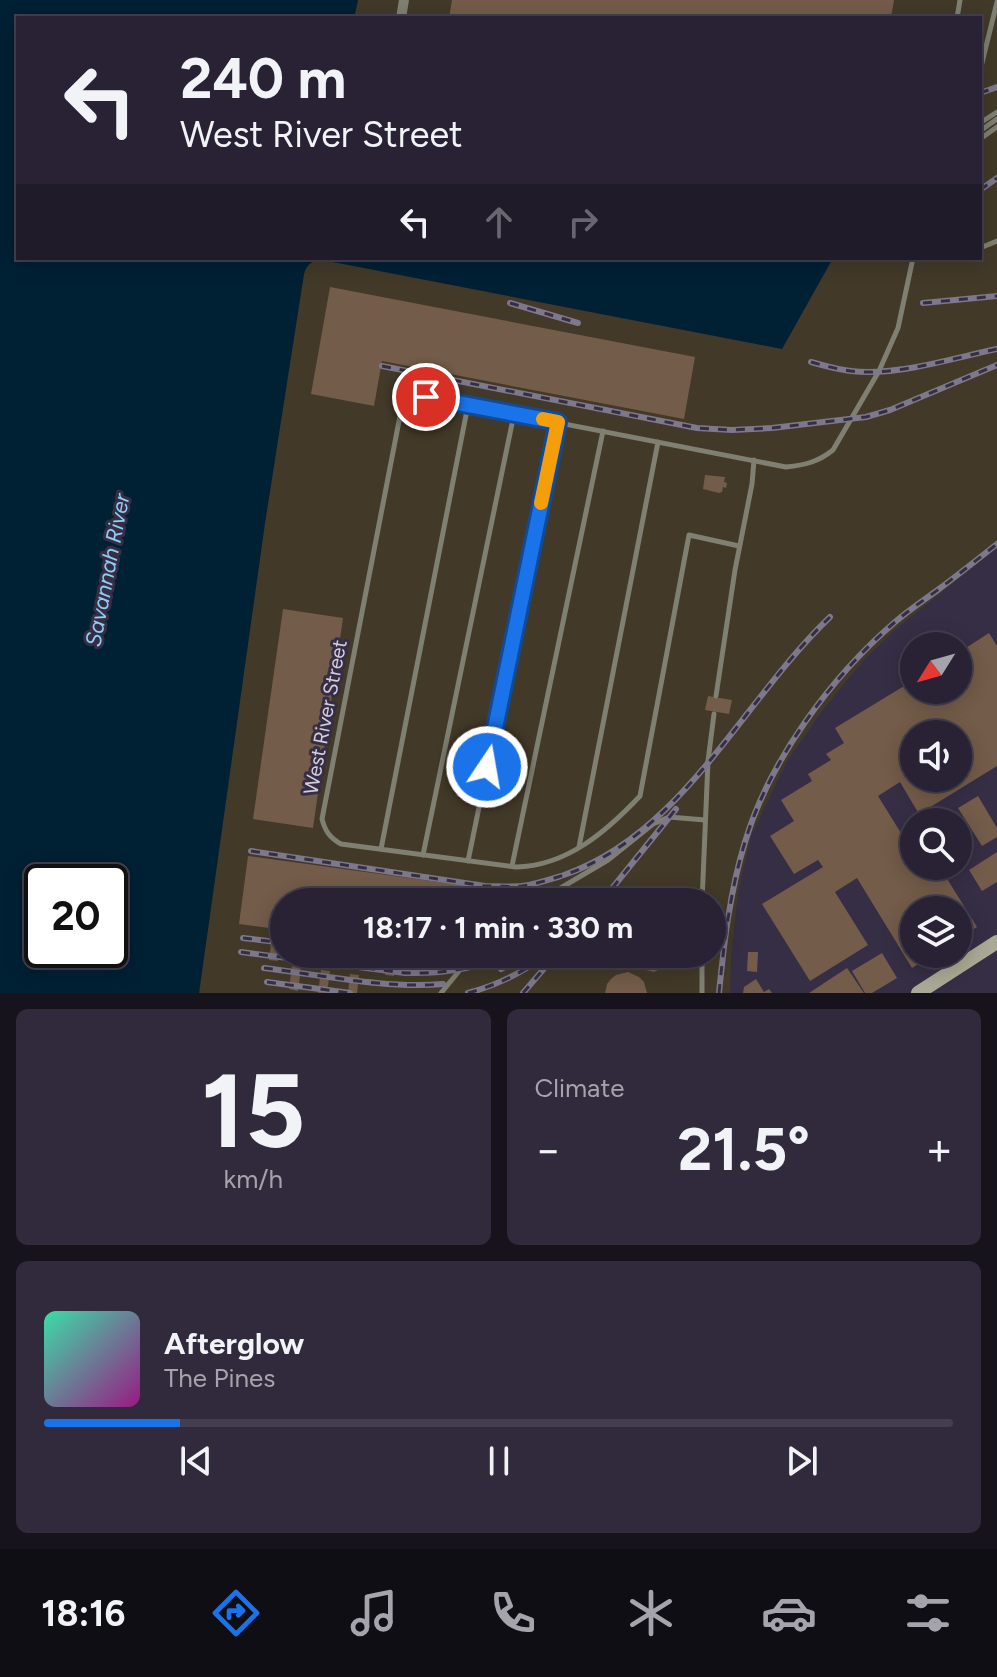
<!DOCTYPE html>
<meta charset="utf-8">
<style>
body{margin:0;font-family:Figtree,sans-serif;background:#302a3c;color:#f1f3f6;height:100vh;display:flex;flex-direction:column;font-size:30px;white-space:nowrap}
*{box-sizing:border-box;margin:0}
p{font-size:26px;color:#a5a4ac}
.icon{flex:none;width:44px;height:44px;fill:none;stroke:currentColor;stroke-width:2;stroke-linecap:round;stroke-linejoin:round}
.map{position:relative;height:993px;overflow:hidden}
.details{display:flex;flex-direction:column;gap:16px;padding:16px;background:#16131d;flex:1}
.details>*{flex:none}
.hud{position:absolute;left:16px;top:16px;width:966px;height:244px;border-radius:0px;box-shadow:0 4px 20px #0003,0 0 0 2px #443f4f;background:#282234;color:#f1f3f6;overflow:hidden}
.needle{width:52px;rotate:233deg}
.controls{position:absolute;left:900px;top:632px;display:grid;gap:16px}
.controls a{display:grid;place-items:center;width:72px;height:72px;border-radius:50%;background:#282234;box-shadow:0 4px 20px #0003,0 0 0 2px #443f4f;font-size:40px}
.speed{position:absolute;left:24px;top:864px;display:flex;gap:16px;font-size:40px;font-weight:700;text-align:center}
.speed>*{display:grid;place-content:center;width:104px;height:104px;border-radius:50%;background:#282234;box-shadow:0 4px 20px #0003,0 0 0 2px #443f4f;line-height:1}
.speed .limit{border:4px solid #111;border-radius:12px;background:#fff;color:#111}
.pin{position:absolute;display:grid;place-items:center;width:68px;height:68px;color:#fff;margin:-34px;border:4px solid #fff;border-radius:50%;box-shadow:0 2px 8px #0007}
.me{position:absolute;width:88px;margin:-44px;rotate:12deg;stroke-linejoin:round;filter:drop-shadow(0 0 6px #0008)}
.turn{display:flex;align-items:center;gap:28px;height:168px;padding:0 32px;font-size:36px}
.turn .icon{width:104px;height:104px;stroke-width:2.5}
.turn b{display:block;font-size:56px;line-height:68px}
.lanes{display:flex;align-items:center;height:76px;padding:0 32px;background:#0003;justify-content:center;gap:40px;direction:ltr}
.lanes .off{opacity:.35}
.big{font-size:60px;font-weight:700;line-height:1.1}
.details .tile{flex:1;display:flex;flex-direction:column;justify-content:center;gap:12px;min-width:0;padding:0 28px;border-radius:12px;background:#302a3c}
.details .dial{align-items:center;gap:0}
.dial b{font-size:104px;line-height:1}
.song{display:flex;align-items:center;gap:24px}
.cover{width:96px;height:96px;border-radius:12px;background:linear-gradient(135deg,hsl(160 70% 55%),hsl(310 70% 35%))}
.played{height:8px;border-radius:4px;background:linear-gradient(90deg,#1a73e8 15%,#443f4f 15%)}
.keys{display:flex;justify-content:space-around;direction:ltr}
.heat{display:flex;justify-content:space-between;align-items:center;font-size:44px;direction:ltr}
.details .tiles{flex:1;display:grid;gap:16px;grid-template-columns:1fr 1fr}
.tile:last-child{grid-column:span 2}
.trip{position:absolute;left:270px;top:888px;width:456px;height:80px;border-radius:40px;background:#282234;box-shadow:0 4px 20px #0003,0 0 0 2px #443f4f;font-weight:700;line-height:80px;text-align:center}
.tabs{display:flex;height:128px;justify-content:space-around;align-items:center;background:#100e15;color:#a5a4ac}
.tabs .icon{width:56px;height:56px}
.tabs .on{color:#1a73e8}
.tabs b{font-size:36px;color:#f1f3f6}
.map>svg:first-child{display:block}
.industrial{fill:#423928;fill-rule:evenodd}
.water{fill:#002034;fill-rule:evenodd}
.building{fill:#735c49;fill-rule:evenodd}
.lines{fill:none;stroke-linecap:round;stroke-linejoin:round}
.lane{stroke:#7f7f72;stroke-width:5}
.street{stroke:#7f7f72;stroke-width:10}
.secondary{stroke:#a9aa95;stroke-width:14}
.rail-casing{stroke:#7e788c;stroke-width:6}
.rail{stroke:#362e45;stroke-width:3;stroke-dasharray:9;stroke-linecap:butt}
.route-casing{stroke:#114b97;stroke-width:20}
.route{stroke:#1a73e8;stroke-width:14}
.slow{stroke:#f59e0b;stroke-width:14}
.labels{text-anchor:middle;stroke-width:6;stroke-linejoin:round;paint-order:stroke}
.street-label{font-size:20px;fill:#d3cfde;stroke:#362e45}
.water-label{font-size:22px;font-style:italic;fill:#8ecdf5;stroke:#362e45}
</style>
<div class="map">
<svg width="997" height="993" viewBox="0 0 997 993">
<rect width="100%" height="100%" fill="#362e45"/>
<path class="industrial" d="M358 0H997V548L897 628 864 660 822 711 786 763 751 836 738 893 731 958 730 993H199L265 523 304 274 305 269 312 262 318 260 333 262 782 349 833 258H980V18H354ZM284 902H712V954H284Z"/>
<path class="water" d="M0 0H358L354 18H18V258H833L782 349 333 262C320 260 308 258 304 274L265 523 199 993H0ZM42 882H110V950H42Z"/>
<g class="building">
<path d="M452 0H894L891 18H449Z"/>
<path d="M330 287 695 357 684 419 382 361 374 406 311 394Z"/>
<path d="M705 475 725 477 724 482 727 483 726 488 723 487 722 492 719 493 703 489Z"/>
<path d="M283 609 343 618 313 828 253 819Z"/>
<path d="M989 633 997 646V766L919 814 900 782 878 796 914 854V866H921L928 877 941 869 977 927 958 939V910H914V954H934L912 968 857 878 835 892 868 945 810 981 762 904 823 867 818 860 794 874 770 836 794 821 781 800 812 781 808 774 831 760 826 754 844 743 835 728 914 680V690H958V653ZM914 734H958V778H914Z"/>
<path d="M708 696 732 700 729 714 705 710Z"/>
<path d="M978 796 997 828V837L982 846 958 808Z"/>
<path d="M997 852V882L982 891 969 870Z"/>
<path d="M248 856 468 886 466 902H284V930L239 924Z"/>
<path d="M272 936 281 938 278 961 269 960Z"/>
<path d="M748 952H758L757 972 747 971Z"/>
<path d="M882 953 897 978 872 993H865L852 971Z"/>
<path d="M388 954H397L394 976 385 975Z"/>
<path d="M627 954H675L669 964 654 972 638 968 633 964Z"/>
<path d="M292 966 301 968 298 991 289 989Z"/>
<path d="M847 968 864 993H809Z"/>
<path d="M321 970 330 971 327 993H318Z"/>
<path d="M628 972 639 977 644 982 647 993H605L607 984 611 979 616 975Z"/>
<path d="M350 974 359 975 357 993H348Z"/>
<path d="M756 979 764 992 769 989 772 993H743L744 987Z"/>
</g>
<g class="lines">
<g class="lane">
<path d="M957 18 960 0"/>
<path d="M980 71 997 2"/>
<path d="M980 123 997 112"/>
<path d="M980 131 997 119"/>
<path d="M980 139 997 127"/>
<path d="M980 248 997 241"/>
<path d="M739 546 689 535 640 796C607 831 567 866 516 867L341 844C330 838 325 831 322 819L400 416C406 405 413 400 426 397L786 467C805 465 818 462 833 450L879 371 898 328 913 258"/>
<path d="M716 696 735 570 752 484 754 460"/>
<path d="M579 847 658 442"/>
<path d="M381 849 468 405"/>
<path d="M423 855 514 414"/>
<path d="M468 861 558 422"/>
<path d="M512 866 603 431"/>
<path d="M537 902 608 860 653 824 669 817 705 820"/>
<path d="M702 902 708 761 714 714"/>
<path d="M702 954V993"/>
<path d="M441 993 473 954"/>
</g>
<path class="street" d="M401 18 404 0"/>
<path class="secondary" d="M918 993 997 942"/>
<g class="rail-casing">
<g id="rail">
<path d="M453 17 456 18"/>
<path d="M980 93 997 87"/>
<path d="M980 190 997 178"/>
<path d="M510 303 578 323"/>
<path d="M923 303 997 296"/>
<path d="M811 362C829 367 847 372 867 372 910 372 954 358 997 349"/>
<path d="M382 366 697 428 732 430 772 428 866 417 890 410 997 365"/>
<path d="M251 851 485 886C497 886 510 887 522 886 536 884 551 879 564 875 683 834 743 700 830 617"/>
<path d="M601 902 676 809"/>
<path d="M243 938 284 943"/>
<path d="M241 952 405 973C441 974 477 969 510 954"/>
<path d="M368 954 419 960 469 958"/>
<path d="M264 968C322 975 385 989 443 984"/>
<path d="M501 969 530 954"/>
<path d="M267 982 350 993"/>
<path d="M468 993C497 985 523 973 547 954"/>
<path d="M523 993 554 957"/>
<path d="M719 993C724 943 730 891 745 842 769 761 831 677 895 622 909 610 924 600 939 589 959 574 978 559 997 544"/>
</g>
</g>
<use href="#rail" class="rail"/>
</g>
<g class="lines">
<g class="route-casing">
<path id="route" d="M426 397 558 422 487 767"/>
</g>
<use href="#route" class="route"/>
<path class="slow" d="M541 503 558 422 543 419"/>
</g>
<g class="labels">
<g class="street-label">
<text transform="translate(325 717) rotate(-79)" y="7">West River Street</text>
</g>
<g class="water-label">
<text transform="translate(107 570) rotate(-79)" y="8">Savannah River</text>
</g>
</g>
</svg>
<div class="controls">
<a><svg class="needle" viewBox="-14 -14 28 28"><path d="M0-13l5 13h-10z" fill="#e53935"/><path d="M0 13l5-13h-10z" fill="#a5a4ac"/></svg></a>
<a><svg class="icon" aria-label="sound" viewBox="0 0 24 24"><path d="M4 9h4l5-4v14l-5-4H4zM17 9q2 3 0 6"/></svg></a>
<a><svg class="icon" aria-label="search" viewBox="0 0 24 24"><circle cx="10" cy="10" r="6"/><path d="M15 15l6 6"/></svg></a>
<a><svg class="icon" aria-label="layers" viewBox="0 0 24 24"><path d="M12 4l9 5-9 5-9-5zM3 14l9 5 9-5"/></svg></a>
</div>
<div class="speed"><div class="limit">20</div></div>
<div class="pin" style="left:426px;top:397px;background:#d93025"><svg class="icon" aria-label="arrive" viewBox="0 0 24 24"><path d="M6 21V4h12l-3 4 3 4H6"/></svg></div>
<svg class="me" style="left:487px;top:767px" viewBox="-20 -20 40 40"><circle r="17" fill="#1a73e8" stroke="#fff" stroke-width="3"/><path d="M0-11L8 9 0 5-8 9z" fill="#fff"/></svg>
<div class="trip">18:17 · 1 min · 330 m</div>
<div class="hud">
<div class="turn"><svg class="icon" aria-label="left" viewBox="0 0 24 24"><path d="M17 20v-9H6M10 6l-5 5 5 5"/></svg><div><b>240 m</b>West River Street</div></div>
<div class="lanes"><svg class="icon" aria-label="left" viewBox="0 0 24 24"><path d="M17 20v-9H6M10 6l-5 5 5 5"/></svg><svg class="icon off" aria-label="ahead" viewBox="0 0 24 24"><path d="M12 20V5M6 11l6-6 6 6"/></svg><svg class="icon off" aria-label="right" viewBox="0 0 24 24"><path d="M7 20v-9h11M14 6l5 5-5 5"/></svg></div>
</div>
</div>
<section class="details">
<div class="tiles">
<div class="tile dial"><b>15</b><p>km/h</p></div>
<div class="tile"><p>Climate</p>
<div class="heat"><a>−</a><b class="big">21.5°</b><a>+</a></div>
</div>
<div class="tile">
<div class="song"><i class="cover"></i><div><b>Afterglow</b><p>The Pines</p></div></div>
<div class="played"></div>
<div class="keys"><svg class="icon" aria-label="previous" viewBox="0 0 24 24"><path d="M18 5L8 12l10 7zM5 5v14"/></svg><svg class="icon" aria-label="pause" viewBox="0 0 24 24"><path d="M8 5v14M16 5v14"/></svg><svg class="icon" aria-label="next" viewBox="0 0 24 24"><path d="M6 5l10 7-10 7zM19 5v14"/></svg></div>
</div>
</div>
</section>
<nav class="tabs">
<b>18:16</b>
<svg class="icon on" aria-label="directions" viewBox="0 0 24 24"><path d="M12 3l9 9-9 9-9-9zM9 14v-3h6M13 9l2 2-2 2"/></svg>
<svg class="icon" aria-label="music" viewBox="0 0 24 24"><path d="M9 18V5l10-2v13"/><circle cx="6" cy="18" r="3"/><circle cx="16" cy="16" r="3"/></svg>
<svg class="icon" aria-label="phone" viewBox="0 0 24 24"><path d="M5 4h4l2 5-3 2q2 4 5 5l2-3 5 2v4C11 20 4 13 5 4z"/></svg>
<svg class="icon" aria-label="climate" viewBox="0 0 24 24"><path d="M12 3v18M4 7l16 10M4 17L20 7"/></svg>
<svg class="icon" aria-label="car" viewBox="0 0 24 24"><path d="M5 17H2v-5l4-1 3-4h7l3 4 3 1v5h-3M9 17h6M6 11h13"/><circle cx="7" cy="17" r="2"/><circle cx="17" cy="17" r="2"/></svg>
<svg class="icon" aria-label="filters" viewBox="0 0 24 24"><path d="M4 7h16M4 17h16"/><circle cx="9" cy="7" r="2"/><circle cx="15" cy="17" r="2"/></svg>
</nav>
